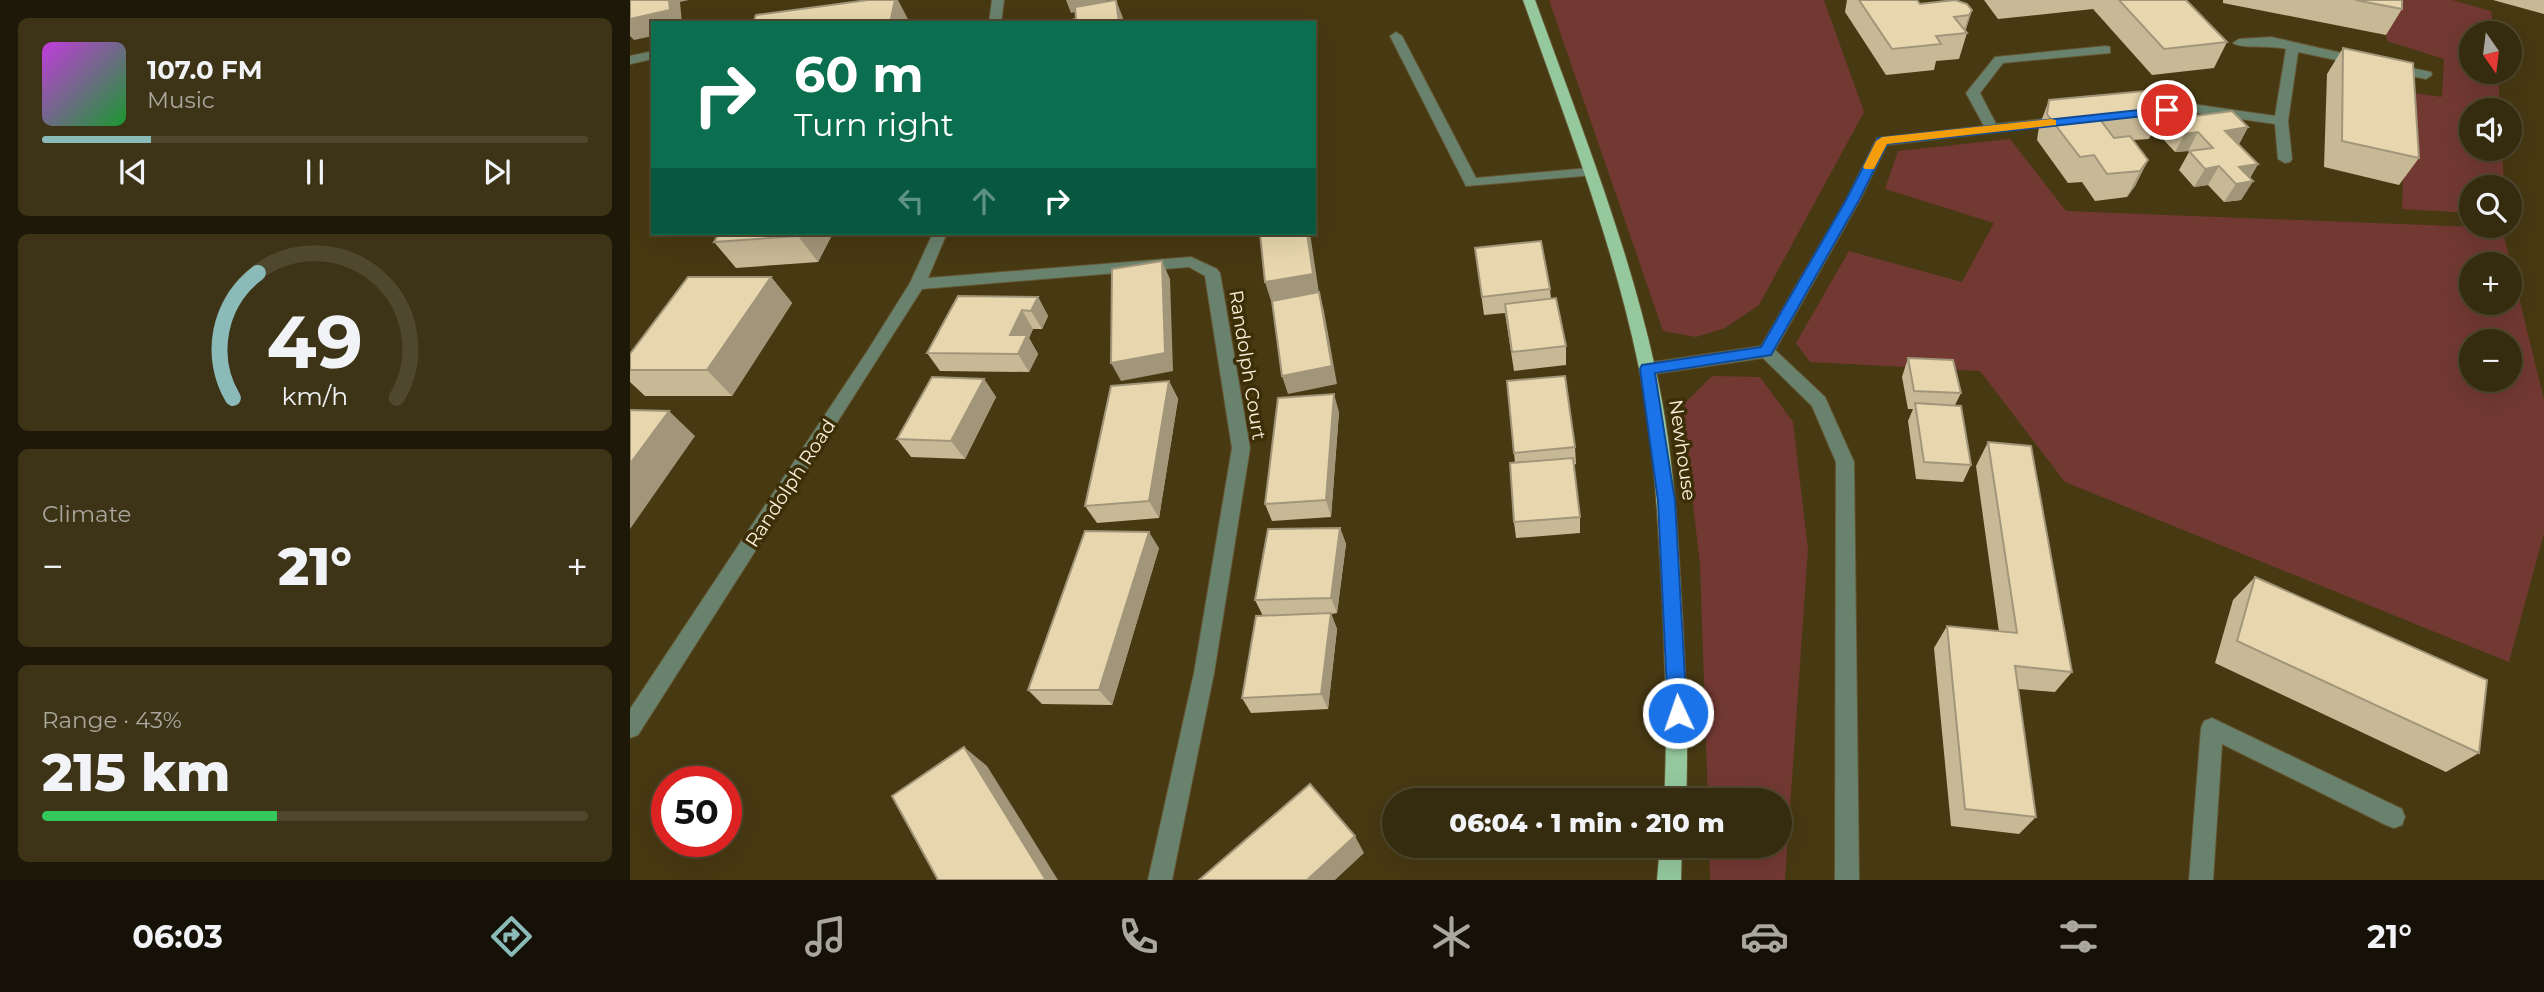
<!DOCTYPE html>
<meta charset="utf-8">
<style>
body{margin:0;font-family:Montserrat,sans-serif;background:#3d3317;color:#f1f3f6;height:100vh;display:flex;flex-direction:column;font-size:26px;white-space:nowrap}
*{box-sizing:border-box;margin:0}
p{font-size:23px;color:#aaa79e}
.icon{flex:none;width:38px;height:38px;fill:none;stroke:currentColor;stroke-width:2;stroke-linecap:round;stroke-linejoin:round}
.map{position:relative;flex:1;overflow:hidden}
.details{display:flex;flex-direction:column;gap:18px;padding:18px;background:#1d1808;width:630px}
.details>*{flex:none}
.banner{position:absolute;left:21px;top:21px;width:665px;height:214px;border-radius:0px;box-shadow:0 7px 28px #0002,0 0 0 2px #4f472e;background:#0b6e4f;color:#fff;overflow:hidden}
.needle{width:46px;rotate:166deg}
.buttons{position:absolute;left:1829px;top:21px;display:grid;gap:14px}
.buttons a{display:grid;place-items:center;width:63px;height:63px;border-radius:50%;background:#352b0e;box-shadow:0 7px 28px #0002,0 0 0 2px #4f472e;font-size:35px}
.speed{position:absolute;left:21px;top:766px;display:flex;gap:14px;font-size:35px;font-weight:700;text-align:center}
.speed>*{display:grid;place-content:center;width:91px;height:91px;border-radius:50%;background:#352b0e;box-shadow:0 7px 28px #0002,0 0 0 2px #4f472e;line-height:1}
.speed .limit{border:10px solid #d22;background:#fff;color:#111}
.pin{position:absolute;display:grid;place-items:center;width:60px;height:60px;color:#fff;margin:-30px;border:4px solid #fff;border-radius:50%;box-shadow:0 2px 7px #0007}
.me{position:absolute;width:77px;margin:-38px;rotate:357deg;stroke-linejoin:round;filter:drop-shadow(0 0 5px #0008)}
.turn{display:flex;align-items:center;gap:24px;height:147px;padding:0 28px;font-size:32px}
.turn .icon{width:91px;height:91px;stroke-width:2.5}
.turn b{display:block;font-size:49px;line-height:60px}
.lanes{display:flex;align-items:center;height:66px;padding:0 28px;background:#0003;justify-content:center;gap:35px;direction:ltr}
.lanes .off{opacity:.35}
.big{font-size:52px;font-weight:800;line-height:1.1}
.details .widget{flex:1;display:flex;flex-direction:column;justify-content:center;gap:10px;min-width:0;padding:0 24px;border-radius:10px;background:#3d3317}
.details .dial{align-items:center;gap:0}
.dial svg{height:182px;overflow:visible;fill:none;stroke:#4f472e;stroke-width:7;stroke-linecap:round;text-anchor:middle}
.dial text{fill:#f1f3f6;stroke:none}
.song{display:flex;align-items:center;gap:21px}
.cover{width:84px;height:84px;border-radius:10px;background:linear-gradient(135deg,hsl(290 70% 55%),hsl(130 70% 35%))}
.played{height:7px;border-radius:4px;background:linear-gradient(90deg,#8bbbb9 20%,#4f472e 20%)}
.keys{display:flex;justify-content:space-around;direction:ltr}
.heat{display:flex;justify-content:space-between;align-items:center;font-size:38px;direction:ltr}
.charge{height:10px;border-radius:5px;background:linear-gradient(90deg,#34c759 43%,#4f472e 0)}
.trip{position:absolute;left:752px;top:788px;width:410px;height:70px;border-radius:35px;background:#352b0e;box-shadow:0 7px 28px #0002,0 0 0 2px #4f472e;font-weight:800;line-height:70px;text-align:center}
.tabs{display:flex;height:112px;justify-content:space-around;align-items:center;background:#151106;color:#aaa79e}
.tabs .icon{width:49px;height:49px}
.tabs .selected{color:#8bbbb9}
.tabs b{font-size:32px;color:#f1f3f6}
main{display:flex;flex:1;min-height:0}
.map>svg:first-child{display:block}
.green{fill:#723932;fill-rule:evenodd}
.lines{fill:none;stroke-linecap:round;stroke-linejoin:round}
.minor-casing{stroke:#645632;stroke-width:2}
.major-casing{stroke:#645632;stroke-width:2}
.minor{fill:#69826d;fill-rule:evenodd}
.major{fill:#95c99d;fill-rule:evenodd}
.wall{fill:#c8b996}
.shaded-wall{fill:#a2967a}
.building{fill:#e8d7ae;stroke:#a2967a;stroke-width:2}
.route{fill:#1a73e8;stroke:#114b97;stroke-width:2}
.slow{fill:#f59e0b}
.labels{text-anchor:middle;stroke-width:7;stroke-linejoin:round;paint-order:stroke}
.street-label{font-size:19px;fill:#faf1dc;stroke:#3c2e06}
</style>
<main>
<section class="details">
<div class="widget">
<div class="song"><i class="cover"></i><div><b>107.0 FM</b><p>Music</p></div></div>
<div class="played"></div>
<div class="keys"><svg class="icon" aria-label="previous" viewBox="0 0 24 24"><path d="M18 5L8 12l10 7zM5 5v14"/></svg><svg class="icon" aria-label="pause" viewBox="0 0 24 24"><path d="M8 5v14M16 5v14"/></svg><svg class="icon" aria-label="next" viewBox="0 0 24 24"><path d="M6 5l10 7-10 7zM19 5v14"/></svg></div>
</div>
<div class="widget dial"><svg viewBox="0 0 100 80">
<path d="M14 69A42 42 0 1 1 86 69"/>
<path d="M14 69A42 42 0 0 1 25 14" stroke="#8bbbb9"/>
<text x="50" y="56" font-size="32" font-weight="700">49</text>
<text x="50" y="72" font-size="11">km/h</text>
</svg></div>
<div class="widget"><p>Climate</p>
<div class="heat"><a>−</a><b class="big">21°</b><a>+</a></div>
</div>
<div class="widget"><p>Range · 43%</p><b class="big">215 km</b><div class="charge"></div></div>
</section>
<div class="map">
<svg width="1914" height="880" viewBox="0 0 1914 880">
<rect width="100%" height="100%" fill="#473912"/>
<g class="green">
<path d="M919 0H1194L1234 112 1129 305 1095 328 1066 337 1033 331Z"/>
<path d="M1751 0H1822L1861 11 1864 33H1841V72H1868L1870 110H1841V149H1872L1874 187H1841V213L1772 209 1776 92 1812 97 1814 59 1757 41Z"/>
<path d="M1380 139 1436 211 1872 228 1914 400V533L1879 662 1435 482 1350 371 1180 362 1166 343 1219 251 1332 282 1364 223 1255 189 1268 151ZM1841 264H1880V303H1841ZM1841 341H1880V380H1841Z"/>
<path d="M1082 376 1130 377 1163 422 1178 549 1155 880H1080L1079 845H1150V800H1078L1070 565 1052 406Z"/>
</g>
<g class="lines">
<g class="minor-casing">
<g id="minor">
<path d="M362 0H374L371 23H359Z"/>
<path d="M766 32 772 36 846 178 960 168 965 169V175L836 186 760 36Z"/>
<path d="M1641 37 1734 58 1736 61 1730 65 1668 52 1658 121 1662 159 1660 162 1655 163 1648 159 1645 124 1562 112 1509 117 1502 113 1509 109 1562 104 1645 116 1656 49C1641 45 1611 49 1603 43L1609 39Z"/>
<path d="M1476 46 1480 47V53L1373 63 1350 93 1366 124 1432 117 1437 118V124L1257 145 1230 200 1145 350 1195 397 1224 462 1229 880H1205L1206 462 1182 406 1133 358 1017 375 1009 369 1017 363 1131 346 1216 200 1247 138 1354 126 1336 93 1365 57Z"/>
<path d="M23 51V59L0 64V56Z"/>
<path d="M1761 64 1801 72 1802 75 1796 79 1757 71V65Z"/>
<path d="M303 233H317L298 278 561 257 587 269 590 273 620 448 584 673 542 880H518L564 673 602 448 575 276 559 267 292 289 8 735 0 738V709L238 350 280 283Z"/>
<path d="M1582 718 1772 809 1775 817 1772 825 1764 828 1756 825 1592 744 1583 880H1559L1571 728 1574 721Z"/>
</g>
</g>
<g class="major-casing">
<g id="major">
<path d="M893 0H905C949 121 997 241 1025 367 1042 441 1047 518 1051 593 1055 662 1059 731 1056 800H1034C1038 731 1035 662 1032 594 1028 518 1024 442 1009 368 983 242 936 121 893 0Z"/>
<path d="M1030 845H1052L1051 880H1027Z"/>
</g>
</g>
<use href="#minor" class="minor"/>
<use href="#major" class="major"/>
</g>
<g class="wall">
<path d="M1217 0H1287L1290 4 1342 10 1335 31 1337 33 1329 59 1306 61 1304 70 1256 75 1215 12Z"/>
<path d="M1354 0H1556L1597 42 1584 68 1522 75 1463 9 1368 19Z"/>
<path d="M1593 0H1772V9L1756 35 1593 3Z"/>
<path d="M1863 0H1914V14Z"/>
<path d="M1713 48 1789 158 1769 185 1694 167 1697 74Z"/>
<path d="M1419 100 1532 113 1519 139 1503 140 1518 160 1505 186 1497 197 1465 201 1452 182 1438 183 1407 140 1409 127Z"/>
<path d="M1542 119 1618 127 1609 144 1628 164 1620 178 1623 181 1611 200 1594 202 1578 185 1564 187 1549 170 1559 152 1558 151 1545 152 1532 138Z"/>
<path d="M203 233 188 262 106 268 84 242Z"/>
<path d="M845 248 920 289 921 299 936 346V365L884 371 875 313 854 315Z"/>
<path d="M141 277 162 303 102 396H15L0 382V354Z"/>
<path d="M408 297 418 316 412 329H403L399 338 408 354 399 372 310 371 297 353Z"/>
<path d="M1278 358 1331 393 1325 405 1341 465 1333 482 1286 479 1278 421 1283 409H1278L1272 377Z"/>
<path d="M354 379 366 397 335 459 281 457 267 439Z"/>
<path d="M539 381 548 399 529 518 467 523 455 506Z"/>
<path d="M877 381 945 447 946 464 944 465 950 517V533L886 538 884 522 885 463Z"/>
<path d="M709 412 701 517 642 521 635 504Z"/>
<path d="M1358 442 1442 672 1425 692 1388 689 1406 817 1389 834 1321 826 1304 648 1317 626 1369 632 1346 466Z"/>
<path d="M710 528 716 544 707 613 701 614 707 629 698 709 621 713 612 698 633 616 625 600Z"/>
<path d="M529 548 482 705 412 704 398 690Z"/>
<path d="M1625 577 1849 753 1816 772 1585 663 1603 600Z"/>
</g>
<g class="shaded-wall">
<path d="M39 0H59L50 2 52 23H23V36L4 40 0 36V19Z"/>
<path d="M265 0H268L280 23H260Z"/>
<path d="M436 0H477L478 3 441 13Z"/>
<path d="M486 0 493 18V23H489Z"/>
<path d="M1342 10 1335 33H1333L1339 15Z"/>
<path d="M1618 127 1608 146 1595 131Z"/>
<path d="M1568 132 1558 151 1545 152 1555 134Z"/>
<path d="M1518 160 1505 186 1497 197 1510 171Z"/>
<path d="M1628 164 1617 182 1623 181 1611 200 1594 202 1606 184 1609 167Z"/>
<path d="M1589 166 1578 185 1564 187 1575 169Z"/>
<path d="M170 233H203L188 262 168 236Z"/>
<path d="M677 233H680L689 293 641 301 635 282Z"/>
<path d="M532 261 540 279 543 371 491 381 481 363Z"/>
<path d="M141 277 162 303 102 396 77 370Z"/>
<path d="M689 292 694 311 707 384 658 394 652 376Z"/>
<path d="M408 297 418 316 412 329 401 311Z"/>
<path d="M392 310 403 329 399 338 408 354 399 372 388 354 380 335Z"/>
<path d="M354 379 366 397 335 459 321 441Z"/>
<path d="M539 381 548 399 529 518 519 501Z"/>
<path d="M704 394 709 412 701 517 696 500Z"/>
<path d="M39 411 65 436 0 529V464Z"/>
<path d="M710 528 716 544 707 613 701 598Z"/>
<path d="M519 532 529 548 482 705 469 690Z"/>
<path d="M701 613 707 629 698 709 691 694Z"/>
<path d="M334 747 357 766 428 880H416Z"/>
<path d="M725 836 734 853 705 880H677Z"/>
</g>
<g class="building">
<path d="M0 0H39L40 10 0 19Z"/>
<path d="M238 0H265L260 23H123L126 15Z"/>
<path d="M486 0 489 23H425L446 19 445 7Z"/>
<path d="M1229 0H1287L1290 4 1325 0 1337 4 1342 10 1339 15 1324 17 1337 33 1306 36 1311 44 1262 49Z"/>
<path d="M1489 0H1556L1597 42 1534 49Z"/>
<path d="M1725 0H1772V9Z"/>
<path d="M1713 48 1783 63 1789 158 1712 141Z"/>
<path d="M1515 91 1532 113 1469 118 1484 138 1500 136 1518 160 1510 171 1477 174 1464 155 1450 157 1417 114 1419 100Z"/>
<path d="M1602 111 1618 127 1595 131 1628 164 1609 167 1623 181 1606 184 1589 166 1575 169 1559 151 1583 148 1568 132 1555 134 1542 119Z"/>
<path d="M89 233H170L168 236 84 242Z"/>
<path d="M630 233H677L683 274 635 282Z"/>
<path d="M911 241 920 289 852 297 845 248Z"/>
<path d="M532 261 535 353 481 363 482 269Z"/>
<path d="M58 277H141L77 370H0V354Z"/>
<path d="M689 292 702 366 652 376 642 301Z"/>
<path d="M328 296 408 297 401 311 392 310 380 335H397L388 354 297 353Z"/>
<path d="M926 298 936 346 882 352 875 304Z"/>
<path d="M1278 358 1323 360 1331 393 1284 391Z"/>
<path d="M935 376 945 447 884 453 877 381Z"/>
<path d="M302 377 354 379 321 441 267 439Z"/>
<path d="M539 381 519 501 455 506 481 386Z"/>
<path d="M704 394 696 500 635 504 648 398Z"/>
<path d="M1285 403 1331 406 1341 465 1294 462Z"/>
<path d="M0 410 39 411 0 464Z"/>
<path d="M1358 442 1401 446 1442 672 1385 666 1406 817 1335 809 1317 626 1387 633Z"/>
<path d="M943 458 950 517 884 522 880 463Z"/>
<path d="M710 528 701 598 625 600 638 529Z"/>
<path d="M455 531 519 532 469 690H398Z"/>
<path d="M1625 577 1857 680 1849 753 1607 641Z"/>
<path d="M701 613 691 694 612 698 626 616Z"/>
<path d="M334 747 416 880H308L262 796Z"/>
<path d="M680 784 725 836 677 880H569Z"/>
</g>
<path class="route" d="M1537 107 1543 110 1541 113 1257 144 1229 200 1141 355 1025 373 1045 501 1057 713 1054 719 1048 722 1041 719 1038 713 1028 501 1010 369 1012 365 1131 347 1216 200 1248 138Z"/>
<path class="slow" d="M1421 119 1426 120V125L1257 144 1244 169H1235L1233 167 1246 141 1252 137Z"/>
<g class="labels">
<g class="street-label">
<text transform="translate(618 365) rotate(81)" y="7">Randolph Court</text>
<text transform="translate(1053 450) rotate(82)" y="7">Newhouse</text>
<text transform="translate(160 483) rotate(-57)" y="7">Randolph Road</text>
</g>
</g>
</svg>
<div class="buttons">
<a><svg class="needle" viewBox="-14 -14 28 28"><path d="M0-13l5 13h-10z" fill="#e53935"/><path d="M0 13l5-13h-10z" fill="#aaa79e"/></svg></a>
<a><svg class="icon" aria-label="sound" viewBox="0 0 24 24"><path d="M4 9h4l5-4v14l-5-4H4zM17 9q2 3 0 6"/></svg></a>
<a><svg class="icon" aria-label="search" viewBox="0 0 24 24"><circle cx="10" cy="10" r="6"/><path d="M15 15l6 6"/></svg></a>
<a>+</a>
<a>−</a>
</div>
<div class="speed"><div class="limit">50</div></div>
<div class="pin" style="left:1537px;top:110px;background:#d93025"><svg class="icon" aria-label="arrive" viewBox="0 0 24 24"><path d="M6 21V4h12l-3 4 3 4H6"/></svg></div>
<svg class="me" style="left:1048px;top:713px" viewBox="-20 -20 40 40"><circle r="17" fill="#1a73e8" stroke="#fff" stroke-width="3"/><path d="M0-11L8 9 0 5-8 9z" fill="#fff"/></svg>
<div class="trip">06:04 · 1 min · 210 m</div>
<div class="banner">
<div class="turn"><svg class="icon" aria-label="right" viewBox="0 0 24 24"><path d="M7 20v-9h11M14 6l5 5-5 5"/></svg><div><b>60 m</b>Turn right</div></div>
<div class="lanes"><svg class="icon off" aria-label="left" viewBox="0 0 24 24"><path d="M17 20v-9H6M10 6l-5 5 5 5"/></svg><svg class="icon off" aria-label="ahead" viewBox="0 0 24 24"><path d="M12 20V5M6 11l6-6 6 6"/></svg><svg class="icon" aria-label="right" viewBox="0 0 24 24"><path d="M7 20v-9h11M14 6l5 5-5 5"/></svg></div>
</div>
</div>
</main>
<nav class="tabs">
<b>06:03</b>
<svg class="icon selected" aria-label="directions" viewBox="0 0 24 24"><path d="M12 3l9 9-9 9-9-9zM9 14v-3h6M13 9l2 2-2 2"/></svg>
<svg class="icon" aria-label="music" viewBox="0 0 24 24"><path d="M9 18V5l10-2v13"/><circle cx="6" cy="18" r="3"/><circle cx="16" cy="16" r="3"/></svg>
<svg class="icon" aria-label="phone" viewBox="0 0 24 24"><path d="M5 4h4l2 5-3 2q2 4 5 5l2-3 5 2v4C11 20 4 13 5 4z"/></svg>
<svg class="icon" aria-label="climate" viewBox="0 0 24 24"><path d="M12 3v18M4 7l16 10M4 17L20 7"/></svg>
<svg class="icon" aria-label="car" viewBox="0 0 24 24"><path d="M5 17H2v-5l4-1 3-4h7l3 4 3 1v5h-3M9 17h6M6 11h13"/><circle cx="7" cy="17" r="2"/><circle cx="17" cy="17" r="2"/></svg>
<svg class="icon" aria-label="filters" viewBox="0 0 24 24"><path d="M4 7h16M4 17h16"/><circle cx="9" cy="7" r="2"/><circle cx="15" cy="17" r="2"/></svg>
<b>21°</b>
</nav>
